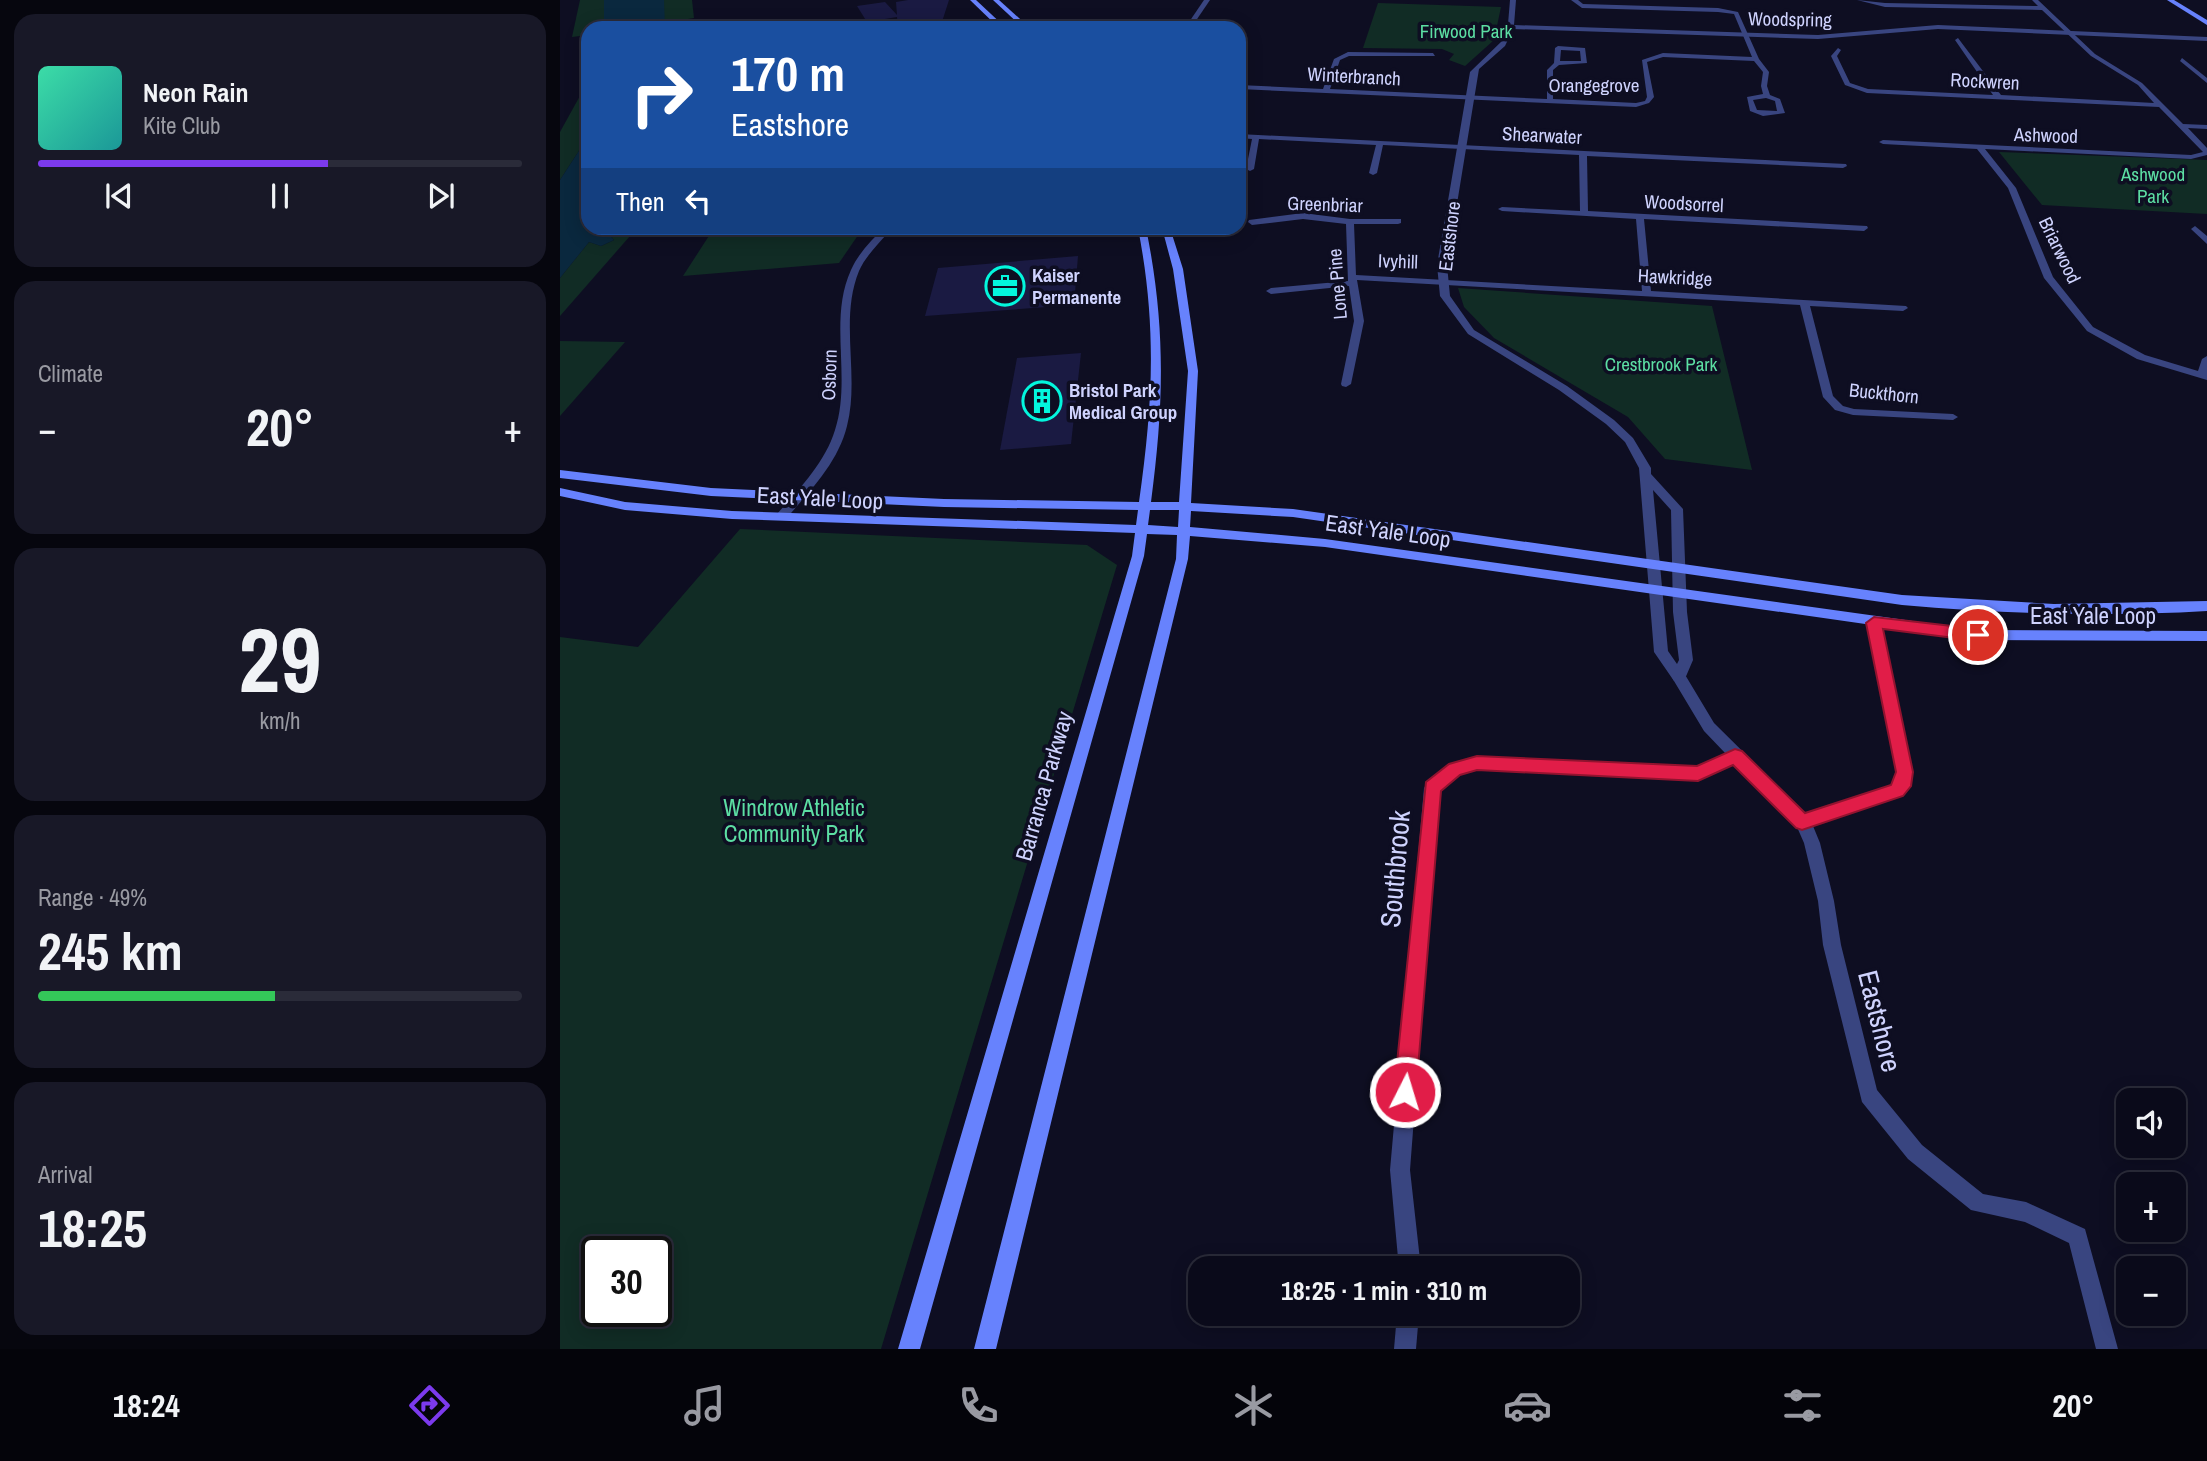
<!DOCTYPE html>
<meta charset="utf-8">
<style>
body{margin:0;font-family:"Archivo Narrow",sans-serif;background:#181827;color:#f1f3f6;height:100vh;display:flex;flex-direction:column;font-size:26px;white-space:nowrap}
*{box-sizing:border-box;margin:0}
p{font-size:23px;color:#999aa2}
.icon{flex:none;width:38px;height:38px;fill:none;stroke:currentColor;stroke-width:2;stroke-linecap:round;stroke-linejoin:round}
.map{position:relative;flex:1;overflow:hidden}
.panel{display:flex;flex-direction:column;gap:14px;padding:14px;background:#06060e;width:560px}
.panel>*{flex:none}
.hud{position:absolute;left:21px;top:21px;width:665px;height:214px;border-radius:21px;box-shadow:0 4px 18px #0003,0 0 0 2px #2a2b39;background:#1a4fa0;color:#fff;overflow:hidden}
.controls{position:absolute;left:1556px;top:1088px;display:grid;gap:14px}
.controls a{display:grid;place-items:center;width:70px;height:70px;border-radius:14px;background:#0a0a1a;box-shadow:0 4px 18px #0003,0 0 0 2px #2a2b39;font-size:35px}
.speed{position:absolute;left:21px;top:1236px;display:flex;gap:14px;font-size:35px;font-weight:700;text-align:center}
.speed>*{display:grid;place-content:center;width:91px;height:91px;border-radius:50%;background:#0a0a1a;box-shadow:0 4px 18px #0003,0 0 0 2px #2a2b39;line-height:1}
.speed .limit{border:4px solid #111;border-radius:10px;background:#fff;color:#111}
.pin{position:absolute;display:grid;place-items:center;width:60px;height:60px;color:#fff;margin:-30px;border:4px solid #fff;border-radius:50%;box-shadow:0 2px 7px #0007}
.me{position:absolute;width:77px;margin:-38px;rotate:5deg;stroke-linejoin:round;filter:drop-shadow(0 0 5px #0008)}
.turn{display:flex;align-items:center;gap:24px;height:147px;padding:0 35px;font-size:32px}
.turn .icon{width:91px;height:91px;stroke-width:2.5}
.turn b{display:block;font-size:49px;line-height:60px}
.then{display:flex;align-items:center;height:66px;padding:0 35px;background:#0003;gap:14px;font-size:26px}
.big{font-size:52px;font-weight:700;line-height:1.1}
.panel .widget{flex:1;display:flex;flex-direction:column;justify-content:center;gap:10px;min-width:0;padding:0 24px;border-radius:21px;background:#181827}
.panel .dial{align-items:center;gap:0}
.dial b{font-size:91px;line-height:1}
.song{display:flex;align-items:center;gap:21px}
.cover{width:84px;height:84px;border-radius:10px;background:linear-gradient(135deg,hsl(160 70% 55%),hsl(180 70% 35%))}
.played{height:7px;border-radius:4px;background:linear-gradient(90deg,#7c3aed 60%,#2a2b39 60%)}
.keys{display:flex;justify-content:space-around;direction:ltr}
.heat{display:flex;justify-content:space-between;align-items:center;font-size:38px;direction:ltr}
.charge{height:10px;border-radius:5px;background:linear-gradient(90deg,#34c759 49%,#2a2b39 0)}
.trip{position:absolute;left:628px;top:1256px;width:392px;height:70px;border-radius:21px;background:#0a0a1a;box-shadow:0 4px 18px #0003,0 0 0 2px #2a2b39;font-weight:700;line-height:70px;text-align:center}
.tabs{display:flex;height:112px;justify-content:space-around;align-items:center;background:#04040a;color:#999aa2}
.tabs .icon{width:49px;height:49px}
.tabs .selected{color:#7c3aed}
.tabs b{font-size:32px;color:#f1f3f6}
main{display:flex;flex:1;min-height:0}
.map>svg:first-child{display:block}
.green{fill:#112c25;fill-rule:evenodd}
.water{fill:#0a283e}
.building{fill:#1a1a42}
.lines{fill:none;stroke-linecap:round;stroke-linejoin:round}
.minor{fill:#394580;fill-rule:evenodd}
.tertiary{fill:#394580;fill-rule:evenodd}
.secondary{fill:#6782fd;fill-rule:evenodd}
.route{fill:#e11d48;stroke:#92132f;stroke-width:2}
.labels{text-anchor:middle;stroke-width:7;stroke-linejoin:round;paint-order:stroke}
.far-street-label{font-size:19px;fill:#cfd3fe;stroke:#0e0e22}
.far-park-label{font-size:19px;fill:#5cdea3;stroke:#0e0e22}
.far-poi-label{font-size:19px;font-weight:bold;fill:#cfd3fe;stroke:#0e0e22;text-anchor:start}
.street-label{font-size:23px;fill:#cfd3fe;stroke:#0e0e22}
.park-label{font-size:23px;fill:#5cdea3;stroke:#0e0e22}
.near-street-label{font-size:28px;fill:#cfd3fe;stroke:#0e0e22}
</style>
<main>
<section class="panel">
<div class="widget">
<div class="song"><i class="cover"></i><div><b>Neon Rain</b><p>Kite Club</p></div></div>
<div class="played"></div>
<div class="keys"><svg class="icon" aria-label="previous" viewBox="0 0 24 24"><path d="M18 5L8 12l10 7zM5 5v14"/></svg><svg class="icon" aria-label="pause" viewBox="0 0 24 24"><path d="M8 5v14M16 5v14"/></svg><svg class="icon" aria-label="next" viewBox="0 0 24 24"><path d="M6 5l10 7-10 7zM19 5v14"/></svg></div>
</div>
<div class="widget"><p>Climate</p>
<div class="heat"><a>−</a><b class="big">20°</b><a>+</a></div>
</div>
<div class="widget dial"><b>29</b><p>km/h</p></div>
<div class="widget"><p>Range · 49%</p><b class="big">245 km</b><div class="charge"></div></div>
<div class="widget"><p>Arrival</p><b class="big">18:25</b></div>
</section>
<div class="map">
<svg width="1647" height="1349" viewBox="0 0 1647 1349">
<rect width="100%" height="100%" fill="#0e0e22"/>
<g class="green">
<path d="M20 0H44V28H28V35L12 37Z"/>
<path d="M104 0H132L134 18 104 23Z"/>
<path d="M818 3 941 7 934 40 905 66 889 60 894 54 882 49 803 48Z"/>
<path d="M28 85V137L0 180V132L21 94 22 86Z"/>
<path d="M1439 152 1647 160V214L1482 205Z"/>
<path d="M43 228H77L0 316V278L29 242 41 246 54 240Z"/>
<path d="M154 228H303L279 263 123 276Z"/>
<path d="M898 288 1152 306 1192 470 1105 459 1068 417 934 338 904 307Z"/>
<path d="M0 341 65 342 0 416Z"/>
<path d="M180 529 527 545 557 565 321 1349H0V637L78 647ZM37 1251H96V1311H37Z"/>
</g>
<g class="water">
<path d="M44 0H104L105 28H44Z"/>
<path d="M28 137V228H43L54 240 41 246 29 242 0 278V180Z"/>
</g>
<g class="building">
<path d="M348 0H389L380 28H338L337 17 307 22 297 6 325 2 337 15 336 2Z"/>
<path d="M518 256 514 305 365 316 378 268Z"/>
<path d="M521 353 511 444 440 450 457 358Z"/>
</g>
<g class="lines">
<g class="minor">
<path d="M644 0H650L631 28H625Z"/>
<path d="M1011 0H1018L1023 4 1158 8 1178 12 1199 59 1209 72 1207 86 1210 95 1220 99 1225 113 1203 116 1190 111 1187 97 1203 94 1201 86 1203 72 1194 61 1103 57 1087 62 1094 97 1089 103 1076 107 679 89V85L763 89 774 59 788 52 873 53 875 56H789L780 60 770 89 987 99V70L994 63 995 48 998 46 1025 48 1027 63 999 65 993 70V99L1076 103 1085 101 1087 97 1082 60 1103 53 1192 57 1174 14 1158 12 1022 8ZM1001 50 1020 51 1021 61H1000ZM1206 98 1215 101 1217 111 1197 110 1193 100Z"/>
<path d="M1297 0 1325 3 1478 6 1472 0H1478L1535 54 1582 83 1623 124 1647 125V129L1628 128 1647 148V155L1631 159 1425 149 1456 188 1493 277 1533 327 1585 355 1638 371 1642 359 1647 356V380L1577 359 1527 331 1484 278 1448 188 1417 149 1323 144 1319 142 1323 140 1631 155 1643 152 1599 107 1307 93 1285 85 1271 56 1278 48 1281 50 1277 56 1290 83 1308 89 1433 95 1395 40 1398 38 1441 95 1594 103 1578 85 1531 56 1482 10 1325 7Z"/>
<path d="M1622 58 1647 78V83L1620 61Z"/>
<path d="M679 134 1286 164 1287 166 1283 168 1027 156 1028 211 1307 226 1308 228 1304 231 1084 219 1091 291 1346 306 1348 308 1343 311 1250 306 1273 396 1283 406 1294 409 1393 414 1398 417 1393 420 1293 415 1275 410 1263 397 1240 305 797 280 804 321 791 384 786 387 782 386 781 384 794 321 789 286 711 294 706 291 711 288 788 281 786 224 743 219 692 225 688 222 689 220 743 213 790 219H841V223L838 224H794L796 275 1082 291 1076 219 942 211 938 209 942 207 1020 211 1019 155 823 145 817 173 813 175 809 173 816 145 699 139 694 169 690 171 686 169 692 139 679 138Z"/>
<path d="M1635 226 1647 236V244L1631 229Z"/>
<path d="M1314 618 1321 623 1353 772 1351 786 1342 796 1253 826 1260 843 1274 901 1281 945 1317 1090 1362 1145 1423 1194 1466 1202 1525 1229 1558 1349H1536L1509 1243 1465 1222 1411 1210 1348 1159 1302 1102 1263 945 1258 901 1244 843 1237 827 1176 764 1138 781 917 769 900 774 879 791 850 1170 861 1269H839L830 1170 864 788C875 769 897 762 917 757L1137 767 1166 754 1144 731 1114 681 1112 677 1114 673H1124L1154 723 1246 814 1332 786 1336 783 1337 772 1307 623Z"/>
<path d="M837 1314H859L856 1349H834Z"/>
</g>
<g class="tertiary">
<path d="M950 0H956L954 25 1258 35 1378 25 1647 37V41L1378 29 1258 39 953 29 945 46 919 69 887 265 890 296 914 330 1007 386 1054 420 1073 438 1091 468V474L1123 509 1127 612 1133 660 1124 681H1114L1094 652 1079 468 1065 442 1046 424 999 390 908 334 880 296 877 265 910 72 943 40 948 24ZM1093 490 1111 510 1113 612 1119 660 1117 664 1108 651Z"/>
<path d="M324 228 450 231 497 228H526L522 231 450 237 328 233C318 244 305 257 299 271 279 320 300 376 287 426 278 463 249 492 225 520H217L215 517 217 514C239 489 265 463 275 430 292 378 268 320 291 270 298 254 312 239 324 228Z"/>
</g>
<g class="secondary">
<path d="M410 0H416L446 28H439Z"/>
<path d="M433 0H439L470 28H463Z"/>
<path d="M1607 0H1614L1647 20V25Z"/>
<path d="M578 228H586C606 326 604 403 591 502H619L628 371 613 269 602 228H610L623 269 638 371 631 503 733 509 1342 595 1494 604 1647 601V611C1545 617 1444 614 1342 605L733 517 631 511 630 527 765 539 1417 630 1647 631V641L1417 640 765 547 630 536 628 559 436 1349H414L616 559 617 535 587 534 584 556 360 1349H338L572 556 575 533 172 519 65 510 0 496V488L65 502 172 511 576 525 578 510 384 507 151 496 0 478V470L151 488 384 499 579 502C593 403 597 326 578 228ZM590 510H619L618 527 588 525Z"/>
</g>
</g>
<path class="route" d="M1314 617 1418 629 1425 635 1418 641 1323 629 1353 772 1351 786 1343 796 1242 830 1236 828 1173 765 1138 781 917 770 900 775 881 791 856 1092 853 1100 845 1103 838 1100 834 1092 866 782 889 764 917 756 1137 766 1175 749 1182 751 1245 813 1331 785 1336 772 1306 623Z"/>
<defs>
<g id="office-ring" transform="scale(2.0125)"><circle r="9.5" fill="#0e0e22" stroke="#03f6dd" stroke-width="1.5"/><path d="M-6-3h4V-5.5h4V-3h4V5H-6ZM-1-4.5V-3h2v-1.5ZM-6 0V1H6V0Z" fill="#03f6dd"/></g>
<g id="building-ring" transform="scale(2.0125)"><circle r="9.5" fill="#0e0e22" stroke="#03f6dd" stroke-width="1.5"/><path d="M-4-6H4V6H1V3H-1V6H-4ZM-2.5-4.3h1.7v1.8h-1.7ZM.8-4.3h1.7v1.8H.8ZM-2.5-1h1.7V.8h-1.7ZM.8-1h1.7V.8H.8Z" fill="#03f6dd"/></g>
</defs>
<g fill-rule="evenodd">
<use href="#office-ring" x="445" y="286"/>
<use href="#building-ring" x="482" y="401"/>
</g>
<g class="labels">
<g class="far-street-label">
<text transform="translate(1230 19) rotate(1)" y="7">Woodspring</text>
<text transform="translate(794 76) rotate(3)" y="7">Winterbranch</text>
<text transform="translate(1425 81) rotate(3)" y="7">Rockwren</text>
<text x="1034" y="92">Orangegrove</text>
<text transform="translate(982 135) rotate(3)" y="7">Shearwater</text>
<text transform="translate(1486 135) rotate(2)" y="7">Ashwood</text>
<text transform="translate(1124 203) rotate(3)" y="7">Woodsorrel</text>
<text transform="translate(765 204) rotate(2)" y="7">Greenbriar</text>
<text transform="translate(889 236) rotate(-83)" y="7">Eastshore</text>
<text transform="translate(1500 250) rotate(64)" y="7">Briarwood</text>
<text transform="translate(838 261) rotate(2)" y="7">Ivyhill</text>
<text transform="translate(1115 277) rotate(3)" y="7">Hawkridge</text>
<text transform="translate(777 284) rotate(-95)" y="7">Lone Pine</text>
<text transform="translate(269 375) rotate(-88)" y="7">Osborn</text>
<text transform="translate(1324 393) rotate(6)" y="7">Buckthorn</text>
</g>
<g class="far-park-label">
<text x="906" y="38">Firwood Park</text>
<text x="1593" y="181">Ashwood<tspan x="1593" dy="22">Park</tspan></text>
<text x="1101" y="371">Crestbrook Park</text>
</g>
<g class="far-poi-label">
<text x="472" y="282">Kaiser<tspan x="472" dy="22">Permanente</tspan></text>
<text x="509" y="397">Bristol Park<tspan x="509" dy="22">Medical Group</tspan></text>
</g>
<g class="street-label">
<text transform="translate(260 498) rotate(3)" y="8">East Yale Loop</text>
<text transform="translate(828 531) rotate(8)" y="8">East Yale Loop</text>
<text x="1533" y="624">East Yale Loop</text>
<text transform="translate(484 786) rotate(-74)" y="8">Barranca Parkway</text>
</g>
<g class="park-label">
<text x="234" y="816">Windrow Athletic<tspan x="234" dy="26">Community Park</tspan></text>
</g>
<g class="near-street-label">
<text transform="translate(835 869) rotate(-85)" y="10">Southbrook</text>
<text transform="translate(1320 1021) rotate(76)" y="10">Eastshore</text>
</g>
</g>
</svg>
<div class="controls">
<a><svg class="icon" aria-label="sound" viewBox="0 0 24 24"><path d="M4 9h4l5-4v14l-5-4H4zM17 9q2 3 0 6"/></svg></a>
<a>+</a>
<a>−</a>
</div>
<div class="speed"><div class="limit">30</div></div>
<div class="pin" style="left:1418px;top:635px;background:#d93025"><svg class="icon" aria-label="arrive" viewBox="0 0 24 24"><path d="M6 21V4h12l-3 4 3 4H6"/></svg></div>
<svg class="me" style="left:845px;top:1092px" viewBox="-20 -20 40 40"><circle r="17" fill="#e11d48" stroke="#fff" stroke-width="3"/><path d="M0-11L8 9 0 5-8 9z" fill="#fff"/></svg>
<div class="trip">18:25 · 1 min · 310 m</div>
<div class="hud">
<div class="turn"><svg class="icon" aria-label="right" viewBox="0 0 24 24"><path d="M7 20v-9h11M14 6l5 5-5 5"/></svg><div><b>170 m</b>Eastshore</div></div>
<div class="then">Then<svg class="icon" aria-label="left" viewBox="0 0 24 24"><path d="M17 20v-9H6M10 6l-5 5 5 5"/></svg></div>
</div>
</div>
</main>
<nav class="tabs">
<b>18:24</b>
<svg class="icon selected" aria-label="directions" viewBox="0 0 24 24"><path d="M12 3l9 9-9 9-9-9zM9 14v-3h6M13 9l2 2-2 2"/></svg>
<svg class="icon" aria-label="music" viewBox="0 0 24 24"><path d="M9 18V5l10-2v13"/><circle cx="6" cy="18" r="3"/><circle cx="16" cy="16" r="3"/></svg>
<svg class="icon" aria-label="phone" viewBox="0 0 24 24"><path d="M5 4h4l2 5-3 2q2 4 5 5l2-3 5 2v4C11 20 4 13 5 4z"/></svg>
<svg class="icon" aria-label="climate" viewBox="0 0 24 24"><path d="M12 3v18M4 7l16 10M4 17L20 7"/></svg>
<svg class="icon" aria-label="car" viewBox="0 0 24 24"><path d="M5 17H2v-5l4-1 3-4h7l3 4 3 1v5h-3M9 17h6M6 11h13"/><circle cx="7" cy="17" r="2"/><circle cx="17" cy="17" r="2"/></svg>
<svg class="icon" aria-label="filters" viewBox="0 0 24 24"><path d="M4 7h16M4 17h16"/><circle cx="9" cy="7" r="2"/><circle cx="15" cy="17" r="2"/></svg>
<b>20°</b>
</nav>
